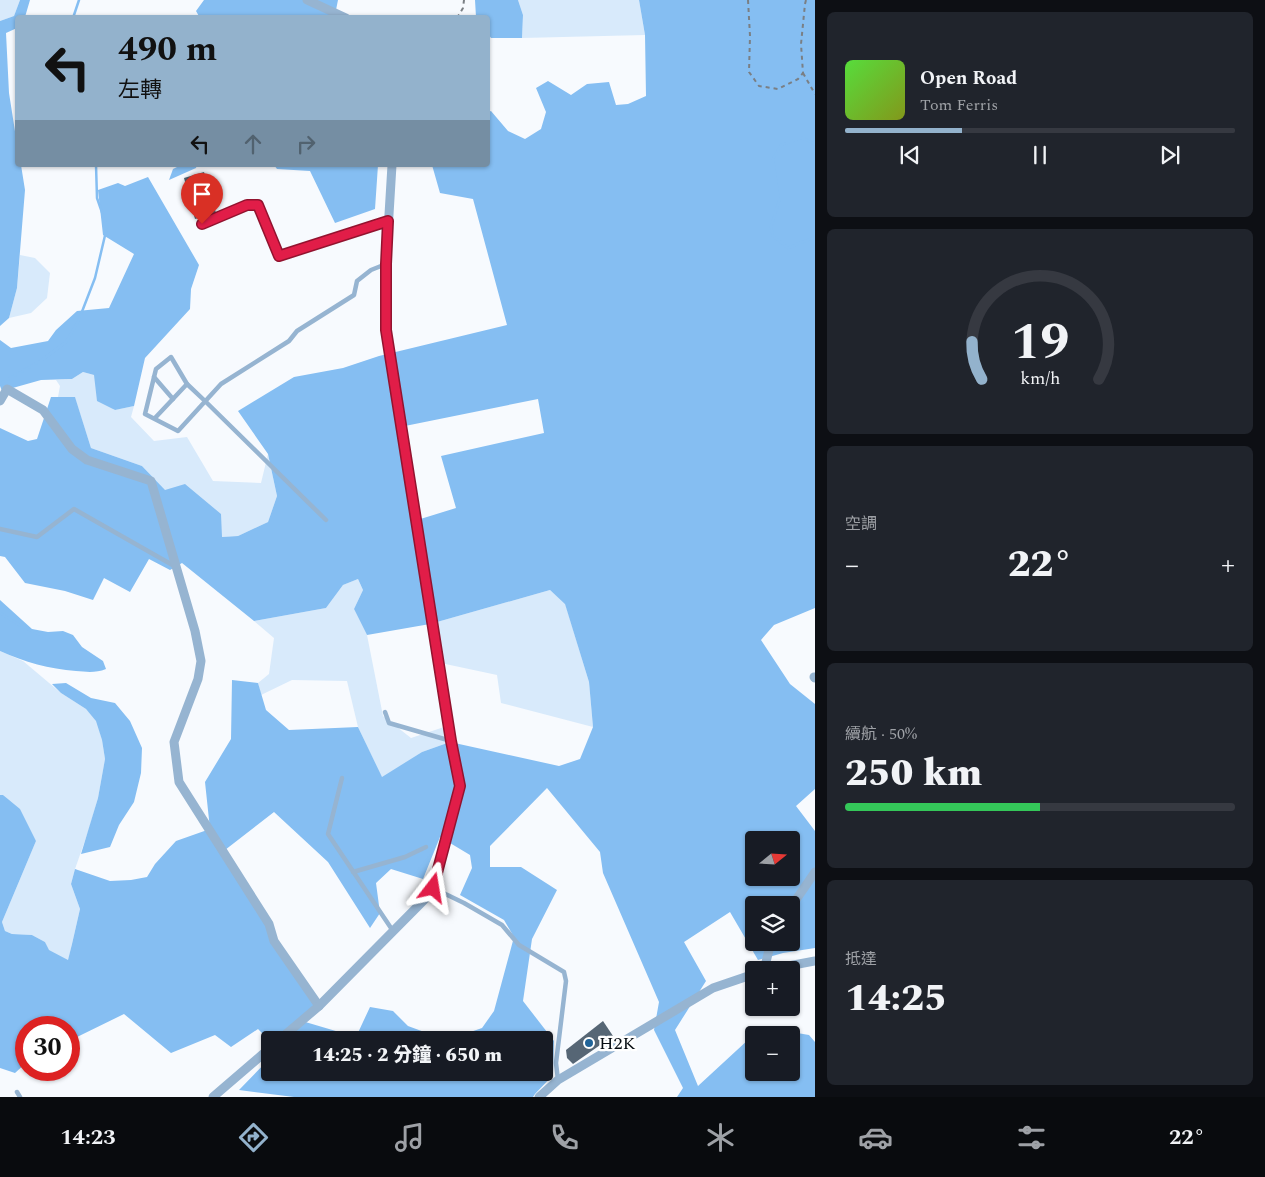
<!DOCTYPE html>
<html lang="zh-TW">
<meta charset="utf-8">
<style>
body{margin:0;font-family:Spectral,"Noto Sans TC",serif;background:#20242c;color:#f1f3f6;height:100vh;display:flex;flex-direction:column;font-size:19px;white-space:nowrap}
*{box-sizing:border-box;margin:0}
p{font-size:16px;color:#9ea1a6}
.icon{flex:none;width:28px;height:28px;fill:none;stroke:currentColor;stroke-width:2;stroke-linecap:round;stroke-linejoin:round}
.map{position:relative;flex:1;overflow:hidden}
.sheet{display:flex;flex-direction:column;gap:12px;padding:12px;background:#0d0f14;width:450px}
.sheet>*{flex:none}
.hud{position:absolute;left:15px;top:15px;width:475px;height:152px;border-radius:5px;box-shadow:0 1px 4px #0004;background:#93b2cc;color:#111;overflow:hidden}
.needle{width:32px;rotate:72deg}
.controls{position:absolute;left:745px;top:831px;display:grid;gap:10px}
.controls a{display:grid;place-items:center;width:55px;height:55px;border-radius:5px;background:#171b24;box-shadow:0 1px 4px #0004;font-size:25px}
.speed{position:absolute;left:15px;top:1016px;display:flex;gap:10px;font-size:25px;font-weight:700;text-align:center}
.speed>*{display:grid;place-content:center;width:65px;height:65px;border-radius:50%;background:#171b24;box-shadow:0 1px 4px #0004;line-height:1}
.speed .limit{border:8px solid #d22;background:#fff;color:#111}
.pin{position:absolute;display:grid;place-items:center;width:42px;height:42px;color:#fff;margin:-51px -21px;border-radius:50% 50% 50% 0;rotate:-45deg;box-shadow:0 0 5px #0007}
.pin .icon{rotate:45deg}
.me{position:absolute;width:55px;margin:-28px;rotate:14deg;stroke-linejoin:round;filter:drop-shadow(0 0 4px #0008)}
.turn{display:flex;align-items:center;gap:18px;height:105px;padding:0 20px;font-size:22px}
.turn .icon{width:65px;height:65px;stroke-width:2.5}
.turn b{display:block;font-size:35px;line-height:42px}
.lanes{display:flex;align-items:center;height:48px;padding:0 20px;background:#0003;justify-content:center;gap:25px;direction:ltr}
.lanes .off{opacity:.35}
.big{font-size:38px;font-weight:800;line-height:1.1}
.sheet .card{flex:1;display:flex;flex-direction:column;justify-content:center;gap:8px;min-width:0;padding:0 18px;border-radius:8px;background:#20242c}
.sheet .dial{align-items:center;gap:0}
.dial svg{height:130px;overflow:visible;fill:none;stroke:#363941;stroke-width:7;stroke-linecap:round;text-anchor:middle}
.dial text{fill:#f1f3f6;stroke:none}
.song{display:flex;align-items:center;gap:15px}
.cover{width:60px;height:60px;border-radius:8px;background:linear-gradient(135deg,hsl(110 70% 55%),hsl(70 70% 35%))}
.played{height:5px;border-radius:2px;background:linear-gradient(90deg,#93b2cc 30%,#363941 30%)}
.keys{display:flex;justify-content:space-around;direction:ltr}
.heat{display:flex;justify-content:space-between;align-items:center;font-size:28px;direction:ltr}
.charge{height:8px;border-radius:4px;background:linear-gradient(90deg,#34c759 50%,#363941 0)}
.trip{position:absolute;left:261px;top:1031px;width:292px;height:50px;border-radius:5px;background:#171b24;box-shadow:0 1px 4px #0004;font-weight:800;line-height:50px;text-align:center}
.tabs{display:flex;height:80px;justify-content:space-around;align-items:center;background:#090b0e;color:#9ea1a6}
.tabs .icon{width:35px;height:35px}
.tabs .current{color:#93b2cc}
.tabs b{font-size:22px;color:#f1f3f6}
main{display:flex;flex:1;min-height:0}
.map>svg:first-child{display:block}
.green{fill:#d8eafb}
.forest{fill:#85bef2;fill-rule:evenodd}
.lines{fill:none;stroke-linecap:round;stroke-linejoin:round}
.stream{stroke:#85bef2;stroke-width:2.5}
.building{fill:#566675}
.path{stroke:#7a7f84;stroke-width:2;stroke-dasharray:4 4;stroke-linecap:butt}
.service{stroke:#96b4d1;stroke-width:4.5}
.minor{stroke:#96b4d1;stroke-width:9}
.route-casing{stroke:#92132f;stroke-width:12}
.route{stroke:#e11d48;stroke-width:9}
.poi-dot{fill:#206398;stroke:#fff;stroke-width:2}
.labels{text-anchor:middle;stroke-width:4.5;stroke-linejoin:round;paint-order:stroke}
.poi-label{font-size:18px;fill:#070d13;stroke:#fff;text-anchor:start}
</style>
<main>
<div class="map">
<svg width="815" height="1097" viewBox="0 0 815 1097">
<rect width="100%" height="100%" fill="#f7fafe"/>
<g class="green">
<path d="M0 0H20L14 16 0 21Z"/>
<path d="M518 0H639L645 35 522 38 523 15Z"/>
<path d="M20 255 35 258 50 273 47 298 31 313 9 318 17 288Z"/>
<path d="M83 372 94 375 114 410 134 406 131 417 154 441 187 437 213 481 261 483 268 454 277 496 268 522 238 536 222 537 165 491 142 466 91 448 75 398 58 397 60 386 56 380 72 379Z"/>
<path d="M358 579 363 590 354 609 367 635 383 716 411 738 447 726 450 742 422 752 382 778 358 727 347 681 292 680 261 695 258 683 269 674 274 638 254 621 326 608 343 585Z"/>
<path d="M550 590 565 603 589 682 593 727 501 703 497 675 436 662 430 624Z"/>
<path d="M0 651 23 661 61 693 86 709 97 721 102 740 105 759 98 798 89 829 75 869 71 884 80 909 68 961 48 950 45 942 32 935 12 934 5 931 2 922 36 841 3 795H0Z"/>
</g>
<g class="forest">
<path d="M20 0H30L25 17 18 18 17 28 6 33 9 93 17 144 18 165H21L25 190 17 288 9 318 0 326V21L14 16Z"/>
<path d="M204 0H338L335 15 345 17 200 18 196 11Z"/>
<path d="M475 0H518L523 15 522 38H491L488 34V18L476 17Z"/>
<path d="M639 0H815V608L774 625 761 640 790 684 815 704V789L796 806 815 831V948L783 953 758 960 730 912 684 942 706 981 675 1030 698 1086 762 1027 809 1035 815 1042V1097H677L683 1088 654 1030 659 1002 603 873 600 852 547 788 490 846V867H521L557 890 532 939 523 1001 554 1041 553 1075 535 1094 533 1097H294L239 1090 270 1058V1072H545V1040H447L482 1028 494 1011 514 937 504 920 460 895 472 868 470 855 440 837 423 879 391 869 376 883 380 913 370 928 328 862 274 812 225 850 315 1004 302 1021 356 1037 370 1007 393 1011 408 1026 446 1040H270V1041L258 1029 231 1047 215 1035 171 1053 124 1014 75 1038 69 1036V1028H26V1063L15 1073 0 1068V795H3L20 809 36 841 2 922 5 931 12 934 32 935 45 942 49 950 68 960 72 944 80 909 71 884 75 869 110 881 131 880 147 877 155 864 176 841 210 829 205 782 231 739 232 680 258 683 266 710 289 730 358 727 382 777 422 752 450 742 559 766 580 759 593 727 589 682 565 604 550 590 430 624 367 635 354 609 363 590 358 579 343 585 326 608 254 621 182 563 170 570 149 559 130 592 104 578 93 600 65 591 25 583 5 557 0 556V428L28 441 37 439 51 397H75L91 448 142 466 165 490 185 484 221 514 222 537 238 536 268 522 277 496 268 454 238 411 294 377 343 368 379 356 507 325 473 199 440 193 432 165H488V112L491 111 508 131 525 139 541 129 546 112 536 88 548 81 571 95 587 84 609 82 616 105 628 104 646 96 645 35ZM538 399 544 433 441 456 456 508 414 521 400 427ZM754 840H791V878H754ZM754 905H791V942H754ZM754 1035H791V1072H754Z"/>
<path d="M181 165H197L196 168 169 180 173 169Z"/>
<path d="M274 165H378L375 209 335 223 310 171 277 169Z"/>
<path d="M148 177 199 265 191 289 190 309 145 358 134 406 115 410 97 401 94 375 83 372 72 379 41 380 2 391 0 386V340L11 348 48 341 56 330 77 311 109 308 134 254 103 235 98 190 118 183 125 186Z"/>
<path d="M0 600 32 629 48 632 63 631 73 635 82 647 103 661 106 669C96 673 87 672 76 671 49 669 25 662 0 651Z"/>
<path d="M66 683 91 698 115 703 130 721 142 748 141 773 134 802 119 825 110 847 81 854 98 798 105 759 102 740 96 721 86 709 61 693 52 684Z"/>
</g>
<g class="lines">
<g class="stream">
<path d="M73 18 79 0"/>
<path d="M815 144 802 138 781 145 773 159 779 201 771 227 773 236 788 248 815 237"/>
<path d="M0 384 42 360 66 342 78 322 95 278 107 227 97 198 96 165"/>
<path d="M0 613 21 626 48 638"/>
</g>
</g>
<g class="building">
<path d="M204 172 216 213 195 219 184 178Z"/>
<path d="M603 1021 613 1036 573 1064 567 1058 566 1050Z"/>
</g>
<g class="lines">
<g class="path">
<path d="M748 0 750 36 749 72 759 86 778 89 798 79 803 73 801 44 805 4 806 0"/>
<path d="M457 18 463 8 464 0"/>
<path d="M803 73 815 94"/>
</g>
<g class="service">
<path d="M202 224 247 205H258L279 256 388 221"/>
<path d="M154 377 173 399"/>
<path d="M155 418 187 384"/>
<path d="M326 520 205 401 187 384 171 357 156 369 145 414 178 431 221 384 289 341 297 331 354 295 357 281 371 270 386 264"/>
<path d="M0 529 37 537 74 509 176 567"/>
<path d="M385 712 389 723 451 741"/>
<path d="M342 778 328 834 393 931"/>
<path d="M353 872 405 857 426 847"/>
<path d="M433 888 464 903 502 925 519 945 564 972 566 981 556 1063 558 1080"/>
<path d="M17 1092 20 1097"/>
</g>
<g class="minor">
<path d="M307 0 346 18"/>
<path d="M0 401 7 389 43 410 72 449 87 460 151 481 195 631 201 661 198 679 174 742 179 782 269 924 274 941 319 1006"/>
<path d="M814 677 815 678"/>
<path d="M791 907 815 872"/>
<path d="M764 970 771 942"/>
<path d="M767 970 815 961"/>
<path d="M279 1040 319 1006 426 898 433 888 460 786 451 741 386 330V264L392 165"/>
<path d="M213 1097 270 1048"/>
<path d="M539 1097 558 1080 713 988 754 974"/>
</g>
</g>
<g class="lines">
<g class="route-casing">
<path id="route" d="M202 224 247 205H258L279 256 388 221 386 264V330L451 741 460 786 433 888"/>
</g>
<use href="#route" class="route"/>
</g>
<circle class="poi-dot" cx="589" cy="1043" r="5"/>
<g class="labels">
<g class="poi-label">
<text x="599" y="1049">H2K</text>
</g>
</g>
</svg>
<div class="controls">
<a><svg class="needle" viewBox="-14 -14 28 28"><path d="M0-13l5 13h-10z" fill="#e53935"/><path d="M0 13l5-13h-10z" fill="#9ea1a6"/></svg></a>
<a><svg class="icon" aria-label="layers" viewBox="0 0 24 24"><path d="M12 4l9 5-9 5-9-5zM3 14l9 5 9-5"/></svg></a>
<a>+</a>
<a>−</a>
</div>
<div class="speed"><div class="limit">30</div></div>
<div class="pin" style="left:202px;top:224px;background:#d93025"><svg class="icon" aria-label="arrive" viewBox="0 0 24 24"><path d="M6 21V4h12l-3 4 3 4H6"/></svg></div>
<svg class="me" style="left:433px;top:888px" viewBox="-20 -20 40 40"><path d="M0-17L14 15 0 8-14 15z" fill="#e11d48" stroke="#fff" stroke-width="4"/></svg>
<div class="trip">14:25 · 2 分鐘 · 650 m</div>
<div class="hud">
<div class="turn"><svg class="icon" aria-label="left" viewBox="0 0 24 24"><path d="M17 20v-9H6M10 6l-5 5 5 5"/></svg><div><b>490 m</b>左轉</div></div>
<div class="lanes"><svg class="icon" aria-label="left" viewBox="0 0 24 24"><path d="M17 20v-9H6M10 6l-5 5 5 5"/></svg><svg class="icon off" aria-label="ahead" viewBox="0 0 24 24"><path d="M12 20V5M6 11l6-6 6 6"/></svg><svg class="icon off" aria-label="right" viewBox="0 0 24 24"><path d="M7 20v-9h11M14 6l5 5-5 5"/></svg></div>
</div>
</div>
<section class="sheet">
<div class="card">
<div class="song"><i class="cover"></i><div><b>Open Road</b><p>Tom Ferris</p></div></div>
<div class="played"></div>
<div class="keys"><svg class="icon" aria-label="previous" viewBox="0 0 24 24"><path d="M18 5L8 12l10 7zM5 5v14"/></svg><svg class="icon" aria-label="pause" viewBox="0 0 24 24"><path d="M8 5v14M16 5v14"/></svg><svg class="icon" aria-label="next" viewBox="0 0 24 24"><path d="M6 5l10 7-10 7zM19 5v14"/></svg></div>
</div>
<div class="card dial"><svg viewBox="0 0 100 80">
<path d="M14 69A42 42 0 1 1 86 69"/>
<path d="M14 69A42 42 0 0 1 8 46" stroke="#93b2cc"/>
<text x="50" y="56" font-size="32" font-weight="700">19</text>
<text x="50" y="72" font-size="11">km/h</text>
</svg></div>
<div class="card"><p>空調</p>
<div class="heat"><a>−</a><b class="big">22°</b><a>+</a></div>
</div>
<div class="card"><p>續航 · 50%</p><b class="big">250 km</b><div class="charge"></div></div>
<div class="card"><p>抵達</p><b class="big">14:25</b></div>
</section>
</main>
<nav class="tabs">
<b>14:23</b>
<svg class="icon current" aria-label="directions" viewBox="0 0 24 24"><path d="M12 3l9 9-9 9-9-9zM9 14v-3h6M13 9l2 2-2 2"/></svg>
<svg class="icon" aria-label="music" viewBox="0 0 24 24"><path d="M9 18V5l10-2v13"/><circle cx="6" cy="18" r="3"/><circle cx="16" cy="16" r="3"/></svg>
<svg class="icon" aria-label="phone" viewBox="0 0 24 24"><path d="M5 4h4l2 5-3 2q2 4 5 5l2-3 5 2v4C11 20 4 13 5 4z"/></svg>
<svg class="icon" aria-label="climate" viewBox="0 0 24 24"><path d="M12 3v18M4 7l16 10M4 17L20 7"/></svg>
<svg class="icon" aria-label="car" viewBox="0 0 24 24"><path d="M5 17H2v-5l4-1 3-4h7l3 4 3 1v5h-3M9 17h6M6 11h13"/><circle cx="7" cy="17" r="2"/><circle cx="17" cy="17" r="2"/></svg>
<svg class="icon" aria-label="filters" viewBox="0 0 24 24"><path d="M4 7h16M4 17h16"/><circle cx="9" cy="7" r="2"/><circle cx="15" cy="17" r="2"/></svg>
<b>22°</b>
</nav>
